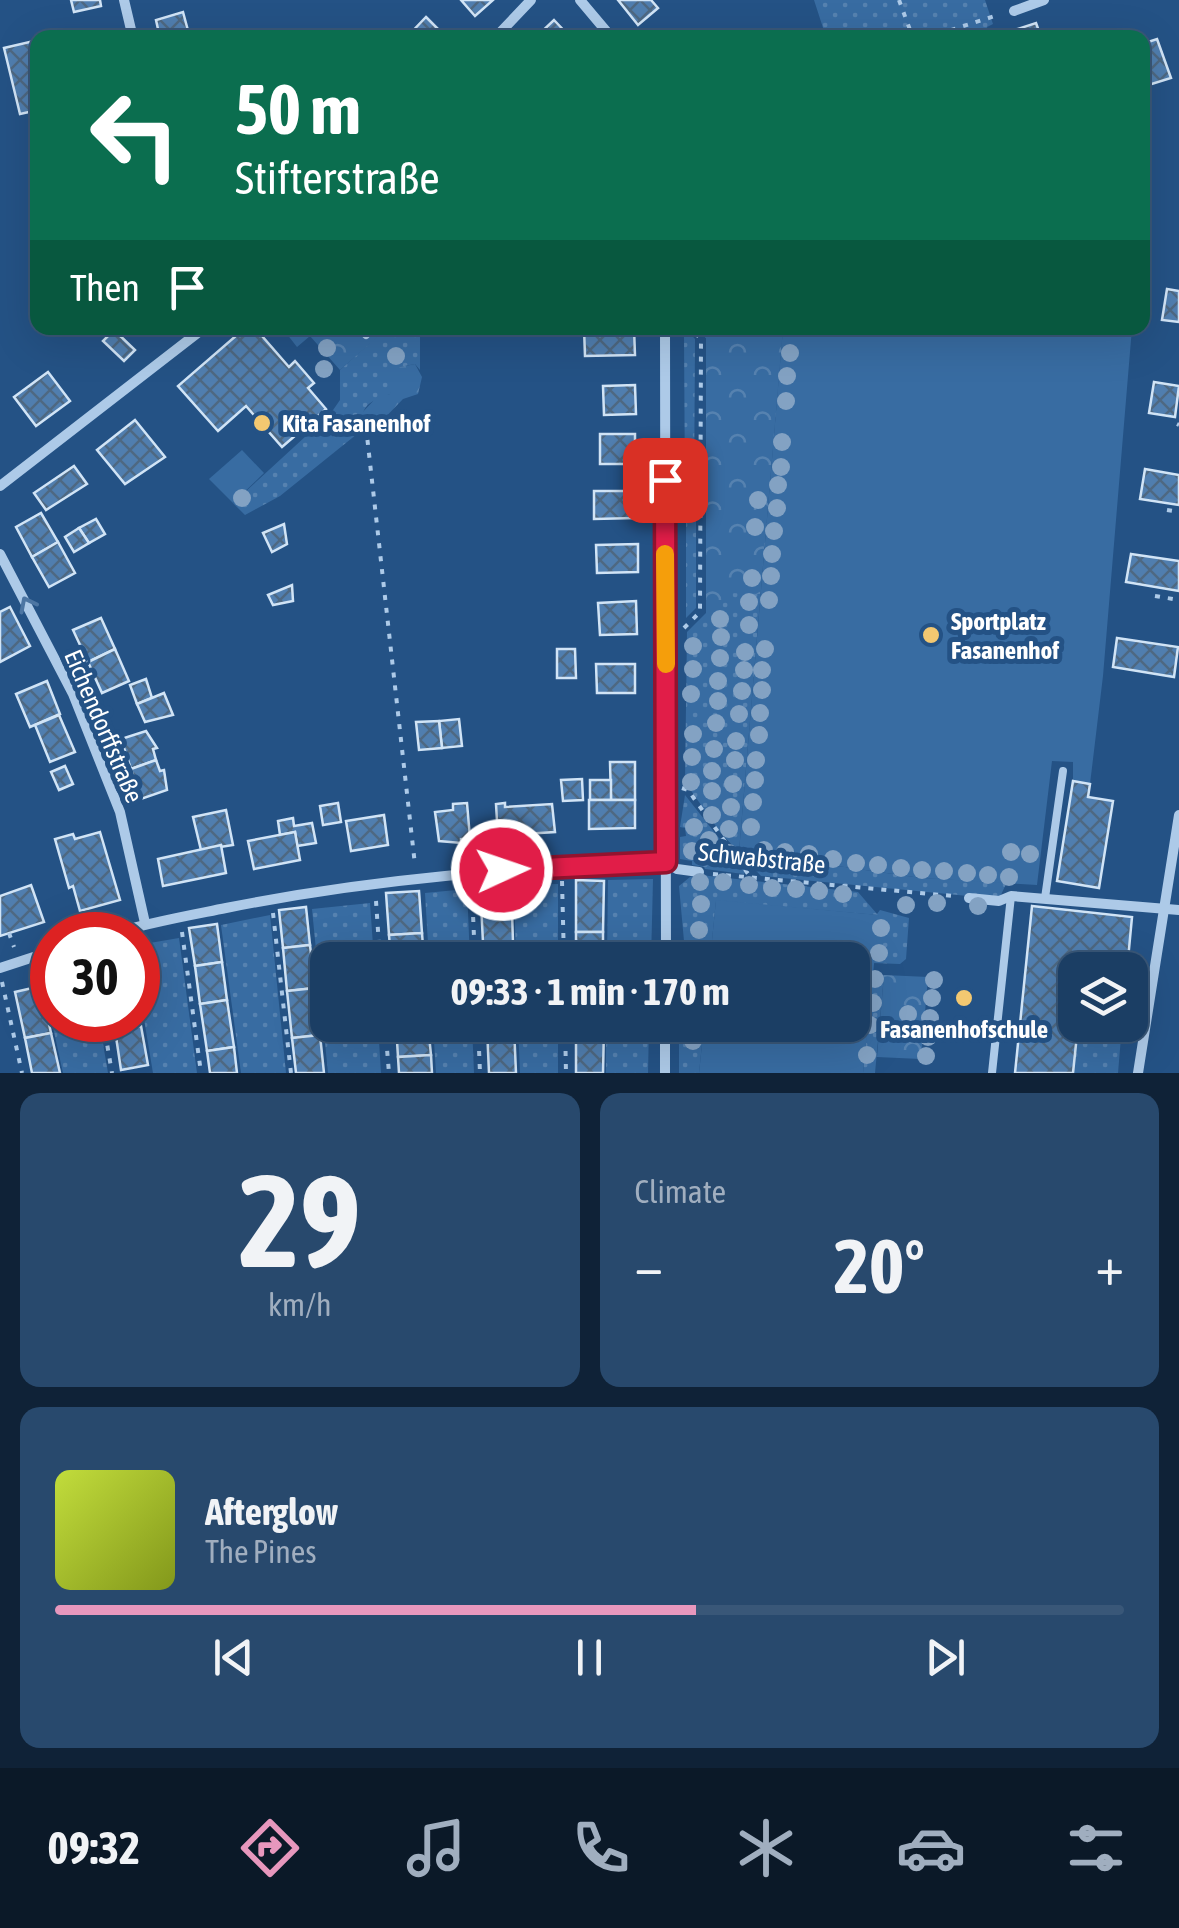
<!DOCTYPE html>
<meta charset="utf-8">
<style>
body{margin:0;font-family:"Asap Condensed",sans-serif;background:#28496d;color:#f1f3f6;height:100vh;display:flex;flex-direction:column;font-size:38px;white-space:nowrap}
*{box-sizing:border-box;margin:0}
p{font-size:32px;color:#a0aebf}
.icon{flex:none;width:55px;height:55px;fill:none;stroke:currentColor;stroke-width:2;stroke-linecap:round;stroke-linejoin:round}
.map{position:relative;height:1073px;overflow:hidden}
.side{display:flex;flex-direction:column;gap:20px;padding:20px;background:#0f2237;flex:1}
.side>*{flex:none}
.banner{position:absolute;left:30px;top:30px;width:1120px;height:305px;border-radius:20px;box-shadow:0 10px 40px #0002,0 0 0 2px #395778;background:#0b6e4f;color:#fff;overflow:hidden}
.fabs{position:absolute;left:1058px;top:952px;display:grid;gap:20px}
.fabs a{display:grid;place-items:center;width:90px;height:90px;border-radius:20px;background:#1b3e64;box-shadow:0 10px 40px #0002,0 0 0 2px #395778;font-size:50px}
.speed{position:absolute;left:30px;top:912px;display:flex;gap:20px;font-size:50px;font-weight:700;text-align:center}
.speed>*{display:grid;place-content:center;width:130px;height:130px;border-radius:50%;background:#1b3e64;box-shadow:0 10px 40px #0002,0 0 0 2px #395778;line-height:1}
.speed .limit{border:15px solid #d22;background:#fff;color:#111}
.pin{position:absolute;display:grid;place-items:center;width:85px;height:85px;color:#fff;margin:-42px;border-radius:20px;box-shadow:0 5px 15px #0006}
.me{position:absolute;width:110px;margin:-55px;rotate:87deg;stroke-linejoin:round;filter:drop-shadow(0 0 8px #0008)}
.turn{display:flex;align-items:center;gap:35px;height:210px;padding:0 40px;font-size:45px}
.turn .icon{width:130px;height:130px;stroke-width:2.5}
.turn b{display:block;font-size:70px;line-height:85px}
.then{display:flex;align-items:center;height:95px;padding:0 40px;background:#0003;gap:20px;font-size:38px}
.big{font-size:75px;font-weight:700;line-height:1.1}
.side .tile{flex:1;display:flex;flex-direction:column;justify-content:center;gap:15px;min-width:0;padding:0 35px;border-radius:20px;background:#28496d}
.side .dial{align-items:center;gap:0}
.dial b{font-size:130px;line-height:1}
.song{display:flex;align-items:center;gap:30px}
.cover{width:120px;height:120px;border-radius:15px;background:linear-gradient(135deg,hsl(70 70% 55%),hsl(70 70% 35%))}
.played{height:10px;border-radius:5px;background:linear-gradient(90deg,#e797bd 60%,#395778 60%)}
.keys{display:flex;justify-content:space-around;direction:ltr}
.heat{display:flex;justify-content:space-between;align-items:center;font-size:55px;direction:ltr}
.side .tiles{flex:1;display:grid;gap:20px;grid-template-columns:1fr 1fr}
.tile:last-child{grid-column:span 2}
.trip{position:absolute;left:310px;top:942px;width:560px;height:100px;border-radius:20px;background:#1b3e64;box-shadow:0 10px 40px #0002,0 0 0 2px #395778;font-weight:700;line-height:100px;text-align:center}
.tab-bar{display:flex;height:160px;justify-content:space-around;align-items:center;background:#0b1928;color:#a0aebf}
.tab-bar .icon{width:70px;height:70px}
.tab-bar .on{color:#e797bd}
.tab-bar b{font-size:45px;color:#f1f3f6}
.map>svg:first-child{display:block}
.grass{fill:url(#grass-dots)}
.forest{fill:url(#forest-firs)}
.park{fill:url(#park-crowns)}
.pitch{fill:#386ca2}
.building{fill:url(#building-cross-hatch);stroke:#d1e4f6;stroke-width:2.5}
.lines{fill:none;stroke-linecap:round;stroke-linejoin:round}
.path{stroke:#adcae8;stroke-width:4;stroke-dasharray:5 8;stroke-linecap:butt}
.service{stroke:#adcae8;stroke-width:8}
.minor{stroke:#adcae8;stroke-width:10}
.tree{fill:#83a2c3}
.oneway{stroke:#4d76a3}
.route-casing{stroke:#92132f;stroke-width:25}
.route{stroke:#e11d48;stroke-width:18}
.slow{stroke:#f59e0b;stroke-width:18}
.poi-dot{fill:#f3c871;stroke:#245285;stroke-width:4}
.labels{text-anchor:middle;stroke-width:10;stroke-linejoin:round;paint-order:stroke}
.poi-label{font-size:25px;font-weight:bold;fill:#fff;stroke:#245285;text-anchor:start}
.street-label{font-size:25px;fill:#fff;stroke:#245285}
</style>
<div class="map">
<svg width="1179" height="1073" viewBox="0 0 1179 1073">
<defs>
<pattern id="grass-dots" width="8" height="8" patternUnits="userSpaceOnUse" patternTransform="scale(2.5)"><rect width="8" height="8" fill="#386ca2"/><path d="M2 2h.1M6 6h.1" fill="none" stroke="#5682b0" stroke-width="1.8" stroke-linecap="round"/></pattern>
<pattern id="forest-firs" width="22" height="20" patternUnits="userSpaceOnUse" patternTransform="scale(2.5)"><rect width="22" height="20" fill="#386ca2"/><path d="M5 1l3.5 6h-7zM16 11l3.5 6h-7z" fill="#5682b0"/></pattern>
<pattern id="park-crowns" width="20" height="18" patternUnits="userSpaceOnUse" patternTransform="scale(2.5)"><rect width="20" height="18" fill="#386ca2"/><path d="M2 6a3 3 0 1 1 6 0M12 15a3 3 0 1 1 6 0" fill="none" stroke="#5682b0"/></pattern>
<pattern id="building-cross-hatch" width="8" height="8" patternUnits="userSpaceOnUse" patternTransform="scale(2.5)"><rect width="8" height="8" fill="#507eaf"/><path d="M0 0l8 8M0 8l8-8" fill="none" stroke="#4e6882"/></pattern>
</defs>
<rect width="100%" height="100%" fill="#245285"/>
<g class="grass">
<path d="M814 0H985L993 24 987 27 990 37H826Z"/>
<path d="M376 328H420V370L415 364 400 367 390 394C369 403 365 401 359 426L362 430 280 496 245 515 233 503 331 413 340 400V370L380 334Z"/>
<path d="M695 328H783L739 852 921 878 1007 882 999 899 761 876 720 832 685 782 687 632 706 613V338Z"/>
<path d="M688 331 695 339 694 496H685L684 334Z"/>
<path d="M686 507 696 510V608L686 618Z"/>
<path d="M685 795 745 871 744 874 705 869 704 867 692 865V861L680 859V837L686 836 685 828 680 827Z"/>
<path d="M700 875 858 892 877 914 880 910 909 918 906 959 900 964 873 963 878 915 716 901 710 960H680V941H684L679 886 690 877Z"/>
<path d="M653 879 651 960H607L608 880Z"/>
<path d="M558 884V960H516L514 885Z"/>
<path d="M467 889 470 960H429L425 893Z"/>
<path d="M370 903 374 960H328V1025H378L381 1073H328L312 909Z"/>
<path d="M270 915 286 1073H241L221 925Z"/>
<path d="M179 938 197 1073H153L138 983V945Z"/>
<path d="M52 969V1020H99L108 1073H63L41 972Z"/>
<path d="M872 975H884L875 1073H863Z"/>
<path d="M433 1025H472L474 1073H436Z"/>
<path d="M518 1025H558V1073H520Z"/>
<path d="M606 1025H649L648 1073H606Z"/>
<path d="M679 1025H704L699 1073H679Z"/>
<path d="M1078 1025H1122L1118 1073H1073Z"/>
</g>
<path class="forest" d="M415 364 422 377 418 394 403 399 374 429 362 430 359 416 377 397 390 394 391 374 400 367Z"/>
<g class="park">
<path d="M285 328H376L381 334 340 370 310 336 297 347 283 329Z"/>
<path d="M695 328H783L760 594 729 593 706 614V338Z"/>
<path d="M884 975 928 977 921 1059 877 1057Z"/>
</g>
<g class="pitch">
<path d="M783 328H1132L1103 676 1090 784 1073 781V762L1052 761 1037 885 921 878 739 852Z"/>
<path d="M242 450 264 473 233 503 209 479Z"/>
<path d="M716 900 879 915 863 1073H699L704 1025H852V960H710Z"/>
</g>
<g class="building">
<path d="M71 0H100L101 6 74 12Z"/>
<path d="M461 0H493L475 16Z"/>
<path d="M618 0H651L658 8 638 25Z"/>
<path d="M183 12 190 38H160L156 20Z"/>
<path d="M426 17 447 38H406Z"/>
<path d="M554 20 571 38H535Z"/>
<path d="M1036 23 1040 34 1050 30 1053 38H1004L1002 34Z"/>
<path d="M1157 39 1171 78 1142 87V44Z"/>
<path d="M38 40V110L20 114 4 48Z"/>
<path d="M1167 289 1179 291V322L1162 320Z"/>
<path d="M245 328H255L289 367 295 361 314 383 308 388 326 409 282 447 246 406 218 431 178 386Z"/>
<path d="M584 328H634L635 355 585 356Z"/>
<path d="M114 330 135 350 124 361 103 341Z"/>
<path d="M48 372 70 401 36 426 14 397Z"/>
<path d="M1154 382 1179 386 1175 417 1149 413Z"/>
<path d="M635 385 636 414 604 415 603 386Z"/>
<path d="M135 420 165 457 125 484 97 450Z"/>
<rect x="600" y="434" width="35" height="30"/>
<path d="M74 466 87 484 46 510 34 493Z"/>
<path d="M1145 469 1179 475V505L1140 499Z"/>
<path d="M594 491H635L636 518 594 519Z"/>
<path d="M41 513 58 542 32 557 16 527Z"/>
<path d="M96 519 105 534 89 543 79 528Z"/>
<path d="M284 524 287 544 272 552 263 533Z"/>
<path d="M79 528 89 543 74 552 65 537Z"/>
<path d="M58 542 75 573 49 587 32 557Z"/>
<path d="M638 544V572L597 573 596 545Z"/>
<path d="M1131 554 1179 561V591L1126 582Z"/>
<path d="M292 585 293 601 273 605 268 595Z"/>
<path d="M636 601 637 634 600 635 598 603Z"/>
<path d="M10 607 30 646 0 662V612Z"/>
<path d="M101 618 115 649 88 662 73 630Z"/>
<path d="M1117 638 1178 647 1174 677 1113 667Z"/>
<path d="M115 649 129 681 102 693 88 662Z"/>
<path d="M557 649H575L576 678H557Z"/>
<path d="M596 664H635V693H597Z"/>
<path d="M146 679 152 698 137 704 130 685Z"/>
<path d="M47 681 60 714 30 727 16 694Z"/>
<path d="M164 693 173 715 145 722 137 704Z"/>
<path d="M59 715 75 752 50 762 35 725Z"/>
<path d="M459 719 462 746 442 748 439 721Z"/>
<path d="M439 721 442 748 419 750 416 722Z"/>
<path d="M146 731 157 748 153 749 156 760 131 769 121 739Z"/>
<path d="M156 760 160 771 164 770 167 790 141 799 131 769Z"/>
<path d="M610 762H635V800H611Z"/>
<path d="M65 766 73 784 59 790 51 772Z"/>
<path d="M582 779 583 800 563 801 561 780Z"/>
<rect x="590" y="780" width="21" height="20"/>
<path d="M1073 781 1090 784 1088 797 1113 801 1099 888 1057 881Z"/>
<path d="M589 800H635V828L589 829Z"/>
<path d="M338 803 341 822 323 825 320 806Z"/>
<path d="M467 803 470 838 461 839V843L439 841 435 812 453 810V804Z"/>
<path d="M505 803V807L552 804 555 832 507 835 506 821H497L496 804Z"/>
<path d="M226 810 233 845 201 850 193 817Z"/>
<path d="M384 815 388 845 351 851 346 821Z"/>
<path d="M293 818 294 826 312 823 316 843 297 846 295 832 280 835 278 821Z"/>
<path d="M100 832 120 900 80 911 73 886 69 888 55 839 73 834 75 839Z"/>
<path d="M295 832 300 860 254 869 248 841Z"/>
<path d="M221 845 226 873 163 886 158 859Z"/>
<path d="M576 880 604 881 603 932H576Z"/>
<path d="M511 882 513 942 483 943 480 883Z"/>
<path d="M31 885 44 922 0 936V896Z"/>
<path d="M419 891 422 933 389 935 386 893Z"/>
<path d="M1032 906 1132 917 1127 970 1084 967V970H1075V1025H1078L1073 1073H1015Z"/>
<path d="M306 907 310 945 283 948 279 910Z"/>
<path d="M217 924 222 962 195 966 189 928Z"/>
<rect x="576" y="932" width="27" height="28"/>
<path d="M422 933 424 960H391L389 935Z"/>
<path d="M513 942V960H483V943Z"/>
<path d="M310 945 315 988 287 991 283 948Z"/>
<path d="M222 962 227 1000 200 1004 195 966Z"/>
<path d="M41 986 51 1033 25 1038 15 992Z"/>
<path d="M315 988 320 1035 292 1038 287 991Z"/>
<path d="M227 1000 234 1047 207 1051 200 1004Z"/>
<path d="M396 1025H428L431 1055 398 1057Z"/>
<path d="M141 1026 148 1065 121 1070 115 1030Z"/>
<path d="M514 1027 516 1073H489L487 1028Z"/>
<path d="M576 1027H604L603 1073H576Z"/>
<path d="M51 1033 60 1073H32L25 1038Z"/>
<path d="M320 1035 324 1073H296L292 1038Z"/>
<path d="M234 1047 237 1073H210L207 1051Z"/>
<path d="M431 1055 432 1073H399L398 1057Z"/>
</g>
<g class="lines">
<g class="path">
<path d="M899 0 913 38"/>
<path d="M926 38 998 15"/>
<path d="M1177 424 1179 425"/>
<path d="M366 427 415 865"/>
<path d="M1167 510 1179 512"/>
<path d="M1155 596 1179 600"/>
<path d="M684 628 700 612 701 339 690 328"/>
<path d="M682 788 688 790 751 878"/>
<path d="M713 874 953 896"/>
<path d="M562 881 564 960"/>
<path d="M472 891 475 960"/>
<path d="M376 901 380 960"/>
<path d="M273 913 291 1073"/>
<path d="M182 932 201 1073"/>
<path d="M9 933 14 947"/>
<path d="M2 982 22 1073"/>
<path d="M103 1020 112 1073"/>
<path d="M385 1025 389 1073"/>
<path d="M478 1025 480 1073"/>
<path d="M565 1025 566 1073"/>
</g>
<g class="service">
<path d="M360 328 366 335"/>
<path d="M1045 898 1063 771"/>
<path d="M992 1073 1011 896"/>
</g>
<g class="minor">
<path d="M124 0 133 38"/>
<path d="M580 0 612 38"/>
<path d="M1014 11 1044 0"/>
<path d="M495 38 531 0"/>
<path d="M665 328 666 960"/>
<path d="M0 486 204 328"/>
<path d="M0 554 73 694 120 812 145 923"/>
<path d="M969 898 999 901 1011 896 1179 910"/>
<path d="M107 935C146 923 186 916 226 908 376 878 514 868 666 862L677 869 699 872"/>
<path d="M0 968 52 951"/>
<path d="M665 1073V1025"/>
<path d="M1138 1073 1179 815"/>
</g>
</g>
<g class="tree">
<circle cx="327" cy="348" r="9"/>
<circle cx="790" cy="353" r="9"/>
<circle cx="396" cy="356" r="9"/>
<circle cx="324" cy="369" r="9"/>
<circle cx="787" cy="376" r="9"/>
<circle cx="786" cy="401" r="9"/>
<circle cx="782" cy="442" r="9"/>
<circle cx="781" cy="467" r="9"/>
<circle cx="778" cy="485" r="9"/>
<circle cx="242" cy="498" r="9"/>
<circle cx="758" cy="500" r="9"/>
<circle cx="777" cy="508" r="9"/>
<circle cx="755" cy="527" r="9"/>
<circle cx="774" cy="531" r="9"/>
<circle cx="772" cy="554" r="9"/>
<circle cx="771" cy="576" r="9"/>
<circle cx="752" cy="578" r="9"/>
<circle cx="769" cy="600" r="9"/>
<circle cx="749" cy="602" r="9"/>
<circle cx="720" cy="619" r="9"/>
<circle cx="749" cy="625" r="9"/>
<circle cx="721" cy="637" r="9"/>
<circle cx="693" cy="646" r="9"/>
<circle cx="765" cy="649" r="9"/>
<circle cx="745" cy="652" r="9"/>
<circle cx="720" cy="658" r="9"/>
<circle cx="693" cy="669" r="9"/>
<circle cx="744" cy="670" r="9"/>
<circle cx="762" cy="670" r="9"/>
<circle cx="718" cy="681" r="9"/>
<circle cx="762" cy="690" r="9"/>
<circle cx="742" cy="691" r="9"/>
<circle cx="691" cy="694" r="9"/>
<circle cx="718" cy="701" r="9"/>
<circle cx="760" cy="713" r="9"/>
<circle cx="739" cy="714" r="9"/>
<circle cx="716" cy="723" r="9"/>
<circle cx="693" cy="734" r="9"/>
<circle cx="759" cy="735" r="9"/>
<circle cx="736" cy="741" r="9"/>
<circle cx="714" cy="749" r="9"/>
<circle cx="692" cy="757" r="9"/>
<circle cx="735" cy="760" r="9"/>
<circle cx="756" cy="760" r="9"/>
<circle cx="712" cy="771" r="9"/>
<circle cx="755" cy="780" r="9"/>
<circle cx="691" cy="782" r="9"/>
<circle cx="733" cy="784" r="9"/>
<circle cx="712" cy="791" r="9"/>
<circle cx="753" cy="802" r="9"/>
<circle cx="731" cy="807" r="9"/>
<circle cx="712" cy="815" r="9"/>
<circle cx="694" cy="827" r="9"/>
<circle cx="751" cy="827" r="9"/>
<circle cx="729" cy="829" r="9"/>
<circle cx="709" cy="840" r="9"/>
<circle cx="764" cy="850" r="9"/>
<circle cx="692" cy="851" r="9"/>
<circle cx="785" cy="852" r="9"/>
<circle cx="1011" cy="852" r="9"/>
<circle cx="729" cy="853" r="9"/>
<circle cx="809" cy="854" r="9"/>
<circle cx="1030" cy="854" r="9"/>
<circle cx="833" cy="859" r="9"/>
<circle cx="856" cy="863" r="9"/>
<circle cx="878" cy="865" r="9"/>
<circle cx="901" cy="868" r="9"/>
<circle cx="922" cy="870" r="9"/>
<circle cx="944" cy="871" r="9"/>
<circle cx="967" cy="873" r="9"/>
<circle cx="988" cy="875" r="9"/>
<circle cx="1009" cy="877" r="9"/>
<circle cx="700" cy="882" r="9"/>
<circle cx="723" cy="882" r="9"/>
<circle cx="749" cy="885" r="9"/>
<circle cx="772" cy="888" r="9"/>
<circle cx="796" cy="889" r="9"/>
<circle cx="819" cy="891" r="9"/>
<circle cx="843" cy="894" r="9"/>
<circle cx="937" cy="903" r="9"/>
<circle cx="701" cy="904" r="9"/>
<circle cx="906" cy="905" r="9"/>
<circle cx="978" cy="906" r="9"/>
<circle cx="881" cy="928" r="9"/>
<circle cx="699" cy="930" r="9"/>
<circle cx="879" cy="953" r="9"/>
<circle cx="875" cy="979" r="9"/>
<circle cx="934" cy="980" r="9"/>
<circle cx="932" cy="998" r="9"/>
<circle cx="873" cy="1003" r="9"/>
<circle cx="908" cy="1014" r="9"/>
<circle cx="930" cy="1018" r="9"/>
<circle cx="870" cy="1025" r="9"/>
<circle cx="928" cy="1037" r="9"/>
<circle cx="693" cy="1041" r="9"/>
<circle cx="867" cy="1055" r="9"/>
<circle cx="926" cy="1056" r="9"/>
</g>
<defs><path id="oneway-chevron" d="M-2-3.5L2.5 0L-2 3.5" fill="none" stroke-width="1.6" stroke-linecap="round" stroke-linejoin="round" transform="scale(2.5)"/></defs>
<use class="oneway" href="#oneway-chevron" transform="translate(27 604) rotate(-117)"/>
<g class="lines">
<g class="route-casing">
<path id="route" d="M502 870 666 862 665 480"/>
</g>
<use href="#route" class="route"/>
<path class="slow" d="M665 554 666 664"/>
</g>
<g class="poi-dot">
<circle cx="262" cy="423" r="10"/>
<circle cx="931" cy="635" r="10"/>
<circle cx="964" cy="998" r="10"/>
</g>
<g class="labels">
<g class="poi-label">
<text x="282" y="432">Kita Fasanenhof</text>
<text x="951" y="630">Sportplatz<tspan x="951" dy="29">Fasanenhof</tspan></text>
<text x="964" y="1038" text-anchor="middle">Fasanenhofschule</text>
</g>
<g class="street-label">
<text transform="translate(104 726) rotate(67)" y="9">Eichendorffstraße</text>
<text transform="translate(762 858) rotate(6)" y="9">Schwabstraße</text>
</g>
</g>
</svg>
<div class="fabs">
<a><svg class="icon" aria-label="layers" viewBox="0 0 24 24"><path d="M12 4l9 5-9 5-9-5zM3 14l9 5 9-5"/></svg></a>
</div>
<div class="speed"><div class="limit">30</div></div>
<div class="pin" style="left:665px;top:480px;background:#d93025"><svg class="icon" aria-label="arrive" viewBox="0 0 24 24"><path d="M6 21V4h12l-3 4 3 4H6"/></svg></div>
<svg class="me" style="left:502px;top:870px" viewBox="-20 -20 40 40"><circle r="17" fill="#e11d48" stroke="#fff" stroke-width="3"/><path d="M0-11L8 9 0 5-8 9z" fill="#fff"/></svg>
<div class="trip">09:33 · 1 min · 170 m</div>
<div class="banner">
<div class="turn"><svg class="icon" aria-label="left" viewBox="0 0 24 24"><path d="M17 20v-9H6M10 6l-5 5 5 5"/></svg><div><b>50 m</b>Stifterstraße</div></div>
<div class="then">Then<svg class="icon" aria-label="arrive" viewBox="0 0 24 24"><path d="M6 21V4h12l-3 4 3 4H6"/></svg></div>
</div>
</div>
<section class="side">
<div class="tiles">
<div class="tile dial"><b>29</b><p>km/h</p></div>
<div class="tile"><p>Climate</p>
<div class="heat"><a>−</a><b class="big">20°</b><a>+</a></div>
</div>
<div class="tile">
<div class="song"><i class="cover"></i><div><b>Afterglow</b><p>The Pines</p></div></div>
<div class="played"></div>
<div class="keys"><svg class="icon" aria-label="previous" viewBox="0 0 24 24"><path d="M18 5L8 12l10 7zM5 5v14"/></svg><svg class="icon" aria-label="pause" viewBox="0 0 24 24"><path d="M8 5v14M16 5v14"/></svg><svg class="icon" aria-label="next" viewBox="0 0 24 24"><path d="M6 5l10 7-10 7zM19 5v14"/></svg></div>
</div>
</div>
</section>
<nav class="tab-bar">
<b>09:32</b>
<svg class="icon on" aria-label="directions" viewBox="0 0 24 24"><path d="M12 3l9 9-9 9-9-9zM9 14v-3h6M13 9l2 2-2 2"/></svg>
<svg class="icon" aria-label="music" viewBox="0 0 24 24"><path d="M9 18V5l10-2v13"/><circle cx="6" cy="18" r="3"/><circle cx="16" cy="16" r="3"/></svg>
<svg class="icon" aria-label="phone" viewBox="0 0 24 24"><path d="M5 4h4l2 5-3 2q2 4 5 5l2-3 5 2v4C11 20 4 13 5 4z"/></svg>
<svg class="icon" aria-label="climate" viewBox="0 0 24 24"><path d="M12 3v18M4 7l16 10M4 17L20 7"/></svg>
<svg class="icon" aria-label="car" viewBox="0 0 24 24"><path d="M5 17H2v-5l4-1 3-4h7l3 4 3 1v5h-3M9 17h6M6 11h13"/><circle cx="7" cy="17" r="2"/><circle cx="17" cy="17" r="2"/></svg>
<svg class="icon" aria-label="filters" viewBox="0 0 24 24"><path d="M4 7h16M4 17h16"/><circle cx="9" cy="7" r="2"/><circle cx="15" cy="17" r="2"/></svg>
</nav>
